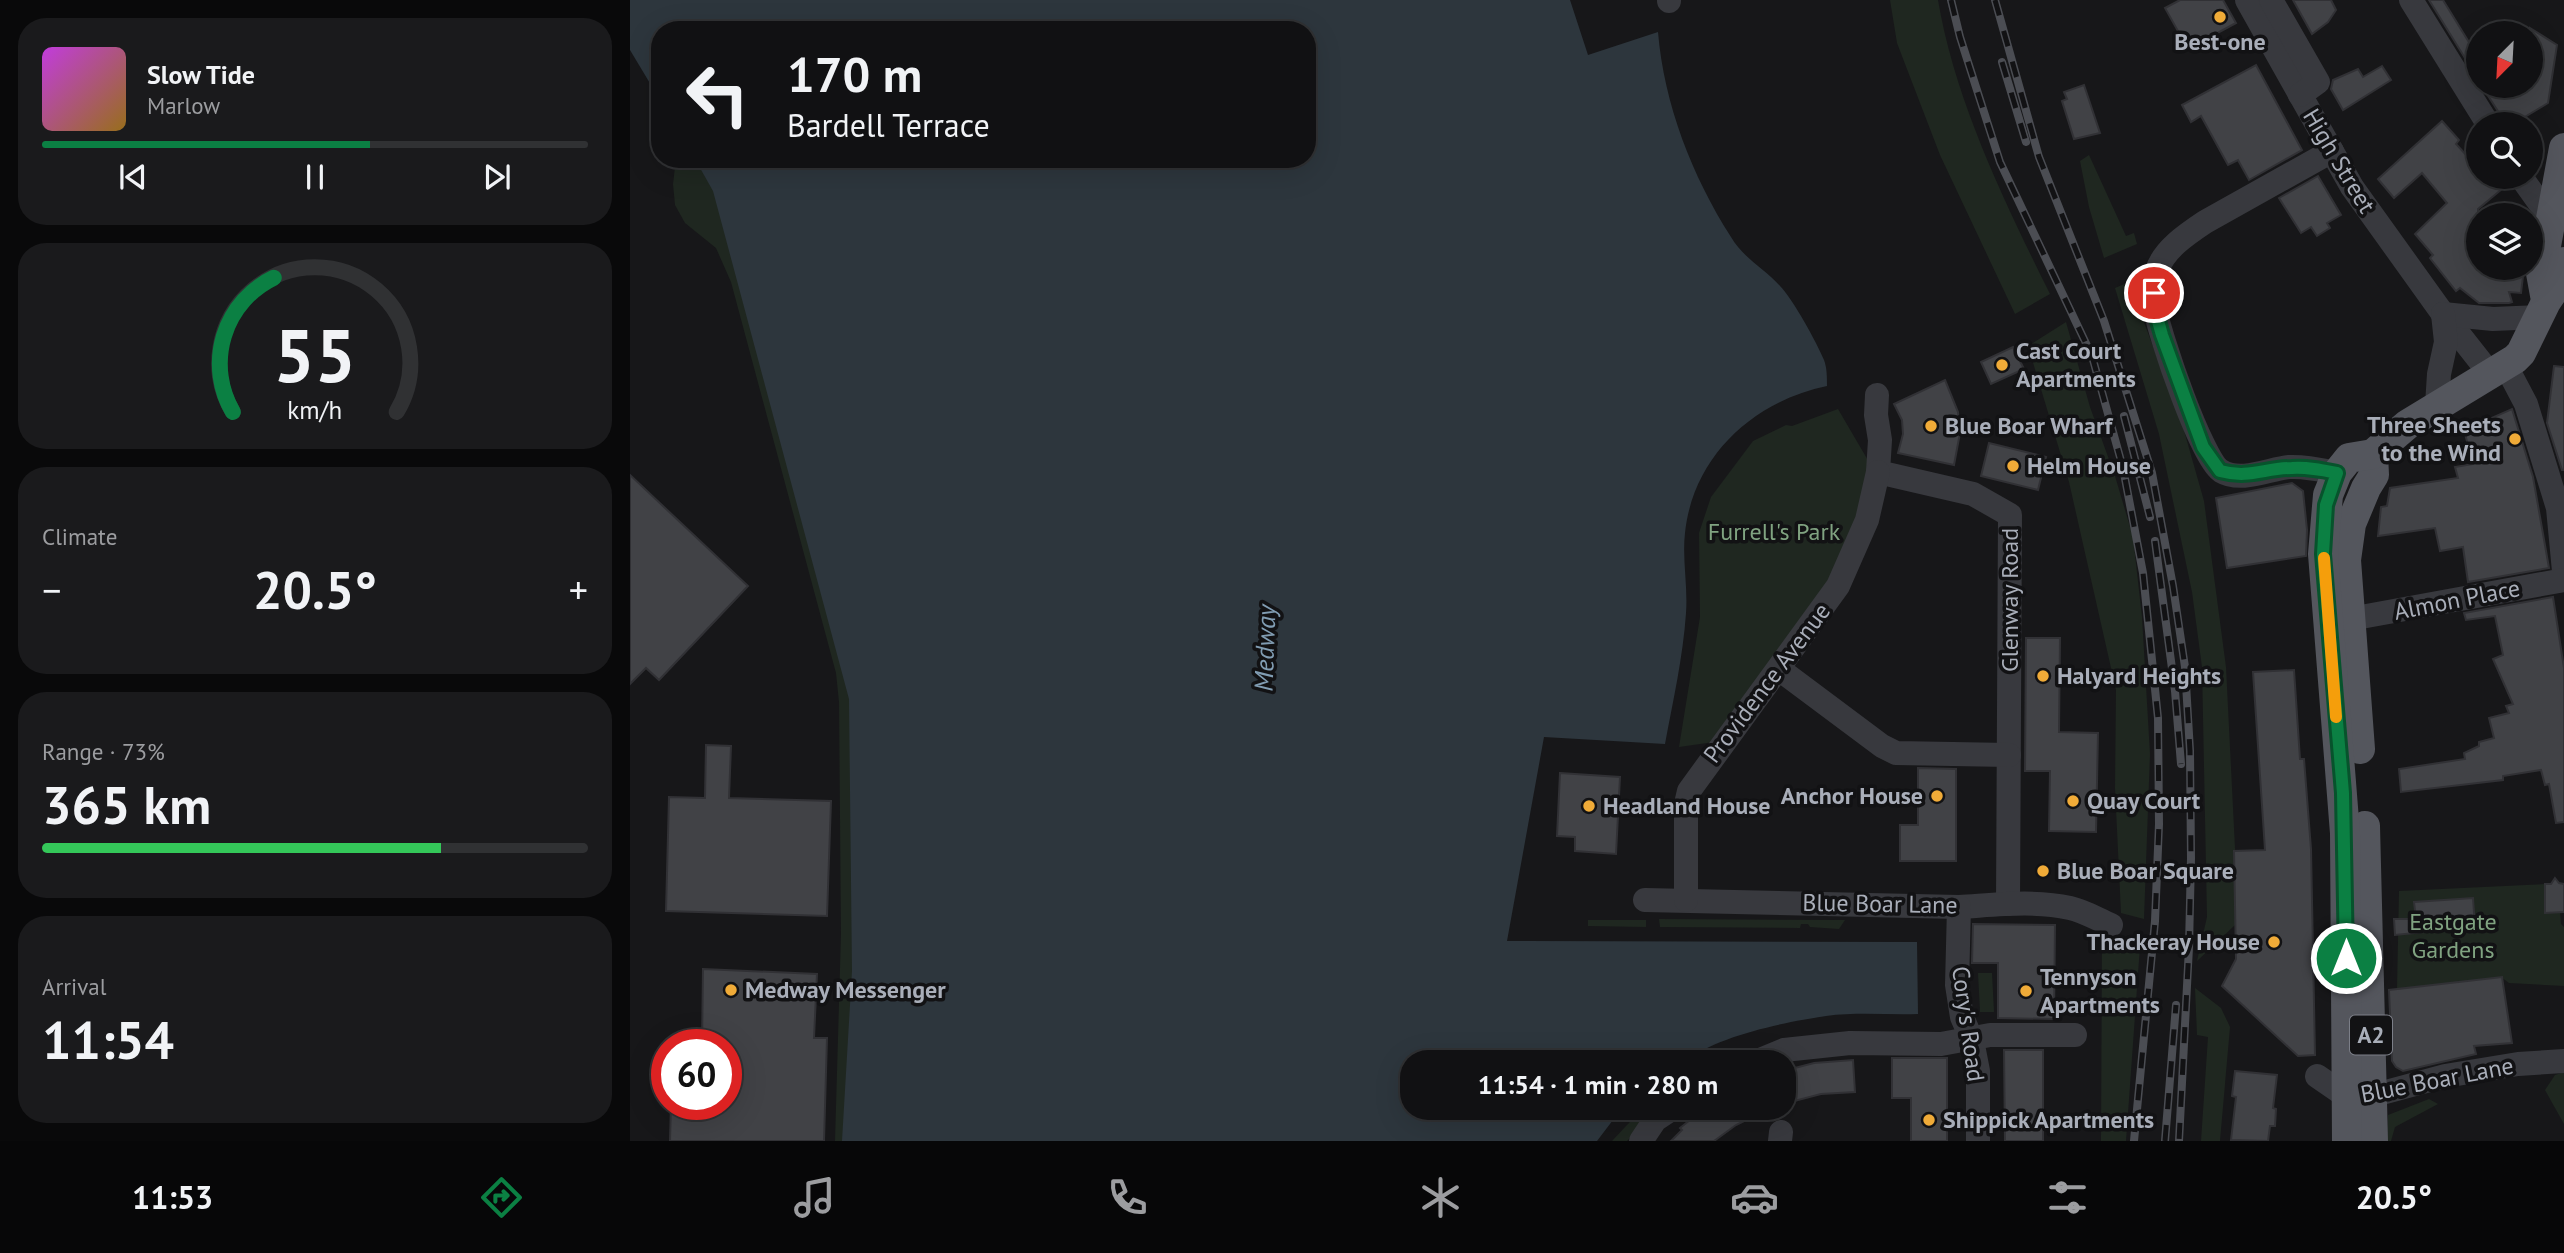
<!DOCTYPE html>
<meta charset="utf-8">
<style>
body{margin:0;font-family:"PT Sans",sans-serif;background:#1a1a1c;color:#f1f3f6;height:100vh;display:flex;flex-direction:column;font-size:26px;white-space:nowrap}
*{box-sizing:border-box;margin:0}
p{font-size:23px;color:#9c9da0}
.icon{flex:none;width:38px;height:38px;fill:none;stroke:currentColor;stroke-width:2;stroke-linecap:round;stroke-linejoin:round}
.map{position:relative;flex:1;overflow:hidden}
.drawer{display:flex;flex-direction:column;gap:18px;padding:18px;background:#09090a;width:630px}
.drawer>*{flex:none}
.guide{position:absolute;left:21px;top:21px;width:665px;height:147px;border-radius:28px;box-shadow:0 7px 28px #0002,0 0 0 2px #303133;background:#111113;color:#f1f3f6;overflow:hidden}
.needle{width:46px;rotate:204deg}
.fabs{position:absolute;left:1836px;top:21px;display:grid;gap:14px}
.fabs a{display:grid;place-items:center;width:77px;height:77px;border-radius:50%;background:#111113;box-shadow:0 7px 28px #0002,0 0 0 2px #303133;font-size:35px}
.speed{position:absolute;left:21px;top:1029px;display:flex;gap:14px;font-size:35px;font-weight:700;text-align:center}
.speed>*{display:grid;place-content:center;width:91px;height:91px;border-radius:50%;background:#111113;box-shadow:0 7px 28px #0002,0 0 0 2px #303133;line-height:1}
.speed .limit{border:10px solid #d22;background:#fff;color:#111}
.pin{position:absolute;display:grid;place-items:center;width:60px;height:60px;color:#fff;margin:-30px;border:4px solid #fff;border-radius:50%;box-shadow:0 2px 7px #0007}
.me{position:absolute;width:77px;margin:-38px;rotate:0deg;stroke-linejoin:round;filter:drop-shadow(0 0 5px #0008)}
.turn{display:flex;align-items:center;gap:24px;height:147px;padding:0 21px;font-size:32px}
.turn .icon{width:91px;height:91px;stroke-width:2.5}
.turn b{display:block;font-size:49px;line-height:60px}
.big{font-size:52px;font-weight:700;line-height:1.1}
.drawer .widget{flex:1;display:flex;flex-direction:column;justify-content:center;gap:10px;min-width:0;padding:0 24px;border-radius:28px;background:#1a1a1c}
.drawer .dial{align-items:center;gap:0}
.dial svg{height:182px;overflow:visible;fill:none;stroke:#303133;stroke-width:7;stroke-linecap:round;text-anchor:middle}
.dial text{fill:#f1f3f6;stroke:none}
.song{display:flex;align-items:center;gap:21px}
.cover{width:84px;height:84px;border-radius:10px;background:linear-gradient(135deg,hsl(290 70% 55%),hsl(40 70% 35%))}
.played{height:7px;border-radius:4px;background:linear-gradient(90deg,#0b8043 60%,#303133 60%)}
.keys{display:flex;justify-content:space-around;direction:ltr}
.heat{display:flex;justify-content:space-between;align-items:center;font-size:38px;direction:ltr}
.charge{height:10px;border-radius:5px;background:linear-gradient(90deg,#34c759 73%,#303133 0)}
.trip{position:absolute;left:770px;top:1050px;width:396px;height:70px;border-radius:28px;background:#111113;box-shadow:0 7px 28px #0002,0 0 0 2px #303133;font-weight:700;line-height:70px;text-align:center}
.menu{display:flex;height:112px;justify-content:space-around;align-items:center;background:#070708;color:#9c9da0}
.menu .icon{width:49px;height:49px}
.menu .active{color:#0b8043}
.menu b{font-size:32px;color:#f1f3f6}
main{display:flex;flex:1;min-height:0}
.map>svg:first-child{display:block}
.green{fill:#1f2720}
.water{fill:#2d363d}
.building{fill:#414246;stroke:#313135;stroke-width:2}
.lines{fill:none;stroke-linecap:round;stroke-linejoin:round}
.minor{stroke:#38393e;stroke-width:24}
.major{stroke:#54565d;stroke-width:30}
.rail-casing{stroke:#4b4d53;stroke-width:8}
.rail{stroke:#121214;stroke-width:5;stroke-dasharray:16;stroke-linecap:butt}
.route-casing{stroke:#07532c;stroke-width:18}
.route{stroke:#0b8043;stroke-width:12}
.slow{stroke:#f59e0b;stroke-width:12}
.poi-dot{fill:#f0ab38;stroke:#121214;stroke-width:2.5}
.labels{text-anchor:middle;stroke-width:7;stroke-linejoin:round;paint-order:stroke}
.shield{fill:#121214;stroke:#7c7f88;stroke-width:2}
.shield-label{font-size:23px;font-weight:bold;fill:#a9aeb9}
.poi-label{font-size:24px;font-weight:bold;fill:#a9aeb9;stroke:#121214;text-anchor:start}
.street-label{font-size:24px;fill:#a9aeb9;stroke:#121214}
.park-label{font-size:24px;fill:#80a381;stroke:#121214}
.water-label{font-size:26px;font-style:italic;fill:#819db3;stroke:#121214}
</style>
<main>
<section class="drawer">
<div class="widget">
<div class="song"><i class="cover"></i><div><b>Slow Tide</b><p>Marlow</p></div></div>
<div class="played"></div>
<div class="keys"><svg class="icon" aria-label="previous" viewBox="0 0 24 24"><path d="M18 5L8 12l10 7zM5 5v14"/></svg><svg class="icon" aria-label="pause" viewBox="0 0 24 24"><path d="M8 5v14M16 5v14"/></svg><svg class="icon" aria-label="next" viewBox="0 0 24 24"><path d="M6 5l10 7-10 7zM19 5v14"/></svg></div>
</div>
<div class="widget dial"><svg viewBox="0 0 100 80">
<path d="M14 69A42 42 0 1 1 86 69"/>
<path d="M14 69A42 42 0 0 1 32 10" stroke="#0b8043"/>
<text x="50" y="56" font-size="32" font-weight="700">55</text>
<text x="50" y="72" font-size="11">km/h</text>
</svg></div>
<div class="widget"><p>Climate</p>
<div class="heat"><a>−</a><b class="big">20.5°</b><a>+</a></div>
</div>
<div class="widget"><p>Range · 73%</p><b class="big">365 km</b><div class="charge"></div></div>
<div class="widget"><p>Arrival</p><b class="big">11:54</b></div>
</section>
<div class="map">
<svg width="1934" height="1141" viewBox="0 0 1934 1141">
<rect width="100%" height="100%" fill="#171719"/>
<g class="green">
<path d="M1260 0H1308C1325 101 1375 203 1420 294L1385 314 1310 155 1267 43Z"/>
<path d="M1459 155 1496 236 1504 233 1507 244 1474 258 1459 207 1450 161Z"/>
<path d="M46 159H106L210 590 273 1141H205L211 934 209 702 206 673 101 282 86 248 55 223 45 205 43 184Z"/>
<path d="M1499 282 1553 427 1574 501 1596 667 1605 848V925L1567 961 1577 917 1572 667 1562 592 1529 434 1485 288Z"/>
<path d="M1436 322 1460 407 1485 476 1503 537 1512 617 1520 754 1514 919 1491 913 1485 788 1486 690 1439 482 1398 346Z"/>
<path d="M1208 409 1246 474 1199 582 1084 742 1049 747 1070 617 1069 533 1081 497 1123 441 1156 425 1162 426Z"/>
<path d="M1915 884V912H1930L1931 924 1934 927V986L1879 983 1871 977 1767 989 1769 891Z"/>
<path d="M1029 919 1215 920 1209 929 1180 927 1178 924H1171L1170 928 1030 927Z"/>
<path d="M958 920H1016V927L958 926Z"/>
<path d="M1472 936 1510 946 1496 1141H1471Z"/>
<path d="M1348 973H1362L1364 1012H1350Z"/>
<path d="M1565 988 1591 1008 1600 1027 1590 1141H1571L1578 1037 1567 1035Z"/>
<path d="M1934 1072V1124L1915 1090 1925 1075Z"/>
<path d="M1799 1099 1808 1104 1765 1127 1761 1141H1757L1758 1115Z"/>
<path d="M1013 1108H1029L997 1141H982Z"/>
</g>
<path class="water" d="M0 0H940L958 55 1028 32C1034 104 1062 176 1101 237 1114 259 1134 268 1150 286 1163 299 1187 343 1194 360 1197 368 1197 377 1197 386 1124 401 1063 456 1055 533 1052 559 1058 586 1056 613 1053 657 1043 701 1035 744L914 737 877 941 1287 942 1288 1014C1258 1015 1226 1012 1196 1016 1155 1022 1086 1036 1054 1062H782V1108H996L983 1120 967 1141H212L222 971 219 699 83 191 65 159H677V30H30V100L0 50Z"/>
<g class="building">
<path d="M1550 0H1593L1606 23 1558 49 1535 8Z"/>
<path d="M1663 0H1701L1706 10 1698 22 1682 34Z"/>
<path d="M1799 0H1813L1848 57 1838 63Z"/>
<path d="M1900 28 1927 45 1918 103 1883 124H1873L1871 116 1853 88 1900 86Z"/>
<path d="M1626 65 1672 150 1619 180 1608 160 1598 165 1571 116 1561 122 1552 105Z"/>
<path d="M1752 66 1761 80 1713 110 1701 89 1703 80 1728 69 1733 77Z"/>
<path d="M1454 85 1470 133 1444 139 1432 101 1437 99 1434 92Z"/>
<path d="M1812 121 1829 140 1826 144 1848 168V177H1860L1872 189 1848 209V268H1894L1891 293 1879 292 1882 302 1879 303H1849L1830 288 1826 291 1800 258 1803 255 1785 234 1817 203 1792 173 1764 198 1748 179Z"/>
<path d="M1688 176 1711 215 1697 223 1700 228 1687 236 1681 227 1671 233 1649 198Z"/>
<path d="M1383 347 1394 369 1361 384 1351 362Z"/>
<path d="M1924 366 1934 367V470H1932L1917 423Z"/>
<path d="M1315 380 1328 412 1330 433 1324 465 1268 453 1273 434 1272 420 1264 404Z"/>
<path d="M1882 409 1903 477 1919 568 1838 582 1833 547 1810 551 1805 528 1748 536 1751 507 1757 506 1760 488 1828 478 1825 467 1843 464 1834 430Z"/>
<path d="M1359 443 1416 457 1408 490 1351 476Z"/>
<path d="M0 475 118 586 29 680 16 668 0 684Z"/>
<path d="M1662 483 1673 491 1677 530 1676 556 1597 568 1586 498Z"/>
<path d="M1923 597 1934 668V822L1926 823 1919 784 1915 785 1911 770 1873 776V780L1771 792 1769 769 1835 759 1834 753 1849 746V742L1864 738 1859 718 1879 713 1876 706 1883 704 1863 659 1873 655 1865 616 1836 620 1834 613Z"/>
<path d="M1396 638H1430L1429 732 1468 733 1466 832 1419 831 1420 771H1395Z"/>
<path d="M1664 670 1670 759H1674L1681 849 1685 1055 1668 1056 1592 986 1606 959 1604 851 1635 850 1623 672Z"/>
<path d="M76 745 101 746 99 798 201 801 197 916 36 911 39 797 75 798Z"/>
<path d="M1288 768 1326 769V861H1270V825H1288Z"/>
<path d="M930 773 990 777 986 854 945 851V837L927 836Z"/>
<path d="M1925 878 1929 883 1934 884V912L1915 913V884H1921Z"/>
<path d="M1843 898 1845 927 1765 935 1764 919H1786L1784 902Z"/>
<path d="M1343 924 1425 925 1424 1019 1368 1018V963H1342Z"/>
<path d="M73 969 187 974 184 1038H197L194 1141H40L41 1104H96V1045H72Z"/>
<path d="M1872 977 1882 1043 1844 1046 1846 1054 1773 1071 1766 1067 1762 1061 1759 990Z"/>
<path d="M1374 1050H1413V1141H1375Z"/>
<path d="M1262 1058H1317V1141H1281V1098H1262Z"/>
<path d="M1223 1060 1225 1092 1191 1094 1153 1104V1071L1184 1063Z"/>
<path d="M1605 1071 1647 1075 1643 1108 1646 1109 1645 1126H1640L1638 1141 1601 1140 1606 1097 1602 1096Z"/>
<path d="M1075 1108H1140L1106 1125 1084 1141H1041L1052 1130 1050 1128Z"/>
</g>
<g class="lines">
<g class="minor">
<path d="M1039 0V1"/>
<path d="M1617 0 1722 187 1813 314 1861 375"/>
<path d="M1641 0 1688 82 1670 95"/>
<path d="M1781 0 1858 124"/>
<path d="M1702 151 1575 222C1557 234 1533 250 1527 271 1523 282 1523 297 1525 308 1529 334 1572 460 1591 471 1611 483 1639 469 1659 467 1676 466 1692 470 1707 473"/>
<path d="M1891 177 1921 219"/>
<path d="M1813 314 1863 319 1910 317"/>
<path d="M1876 366 1896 404 1928 508 1934 571"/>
<path d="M1247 395 1246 415 1250 440 1248 472 1343 494 1380 515 1378 904"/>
<path d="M1807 405 1809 374 1816 342 1813 314"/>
<path d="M1720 619 1934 580"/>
<path d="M1149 669 1252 746 1266 753 1379 755"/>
<path d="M1015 900 1329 907C1365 905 1404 900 1440 908 1454 911 1467 919 1481 925"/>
<path d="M1056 900V804L1059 791 1208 586 1237 520 1248 472"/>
<path d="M1329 907 1327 985 1332 1017 1342 1040 1348 1071V1141"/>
<path d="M1125 1062 1154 1050 1220 1043 1311 1044 1360 1035H1445"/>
<path d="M1687 1076 1716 1096H1741L1815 1076 1888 1064 1934 1061"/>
<path d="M1011 1141 1025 1120 1043 1108"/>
<path d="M1150 1141 1151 1132"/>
</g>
<g class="major">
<path d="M1915 295 1911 273 1934 148"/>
<path d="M1730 749 1716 560 1721 524 1736 488 1744 475 1743 454"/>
<path d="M1735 826 1743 1141"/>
<path d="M1717 1141 1715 833 1693 554 1698 495 1707 473 1719 458 1743 454 1778 424 1885 359 1891 353 1916 302 1930 281 1934 262"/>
</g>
<g class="rail-casing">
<g id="rail">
<path d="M1321 0 1330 37 1370 162 1462 356 1493 468 1513 573 1528 718 1529 824 1525 921 1504 1141"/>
<path d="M1365 0 1409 157 1474 321 1522 473 1543 586 1555 667 1560 751 1561 858 1559 947 1549 1141"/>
<path d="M1372 62 1396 142"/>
<path d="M1494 416 1520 517"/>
<path d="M1525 541 1545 691 1551 764"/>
<path d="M1535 1141 1546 1005"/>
</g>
</g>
<use href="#rail" class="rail"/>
</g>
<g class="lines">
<g class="route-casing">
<path id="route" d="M1524 293V307L1532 335 1573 447 1590 471C1620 479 1634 468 1662 468 1678 467 1692 470 1707 473L1696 505 1693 554 1713 793 1716 958"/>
</g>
<use href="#route" class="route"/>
<path class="slow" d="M1694 558 1706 717"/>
</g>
<g class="poi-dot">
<circle cx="1590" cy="17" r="7"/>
<circle cx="1372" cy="365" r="7"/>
<circle cx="1301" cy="426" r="7"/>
<circle cx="1885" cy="439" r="7"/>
<circle cx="1383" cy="466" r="7"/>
<circle cx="1413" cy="676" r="7"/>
<circle cx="1307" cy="796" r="7"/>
<circle cx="1443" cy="801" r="7"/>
<circle cx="959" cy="806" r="7"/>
<circle cx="1413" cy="871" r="7"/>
<circle cx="1644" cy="942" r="7"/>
<circle cx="101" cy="990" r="7"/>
<circle cx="1396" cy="991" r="7"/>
<circle cx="1299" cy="1120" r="7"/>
</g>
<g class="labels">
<rect class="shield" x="1720" y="1015.5" width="42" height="39" rx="5"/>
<g class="shield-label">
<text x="1741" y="1043">A2</text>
</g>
<g class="poi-label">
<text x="1590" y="50" text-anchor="middle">Best-one</text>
<text x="1386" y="359">Cast Court<tspan x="1386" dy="28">Apartments</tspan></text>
<text x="1871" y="433" text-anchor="end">Three Sheets<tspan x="1871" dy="28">to the Wind</tspan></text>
<text x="1315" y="434">Blue Boar Wharf</text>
<text x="1397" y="474">Helm House</text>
<text x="1427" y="684">Halyard Heights</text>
<text x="1293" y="804" text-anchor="end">Anchor House</text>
<text x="1457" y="809">Quay Court</text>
<text x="973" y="814">Headland House</text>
<text x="1427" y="879">Blue Boar Square</text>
<text x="1630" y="950" text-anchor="end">Thackeray House</text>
<text x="1410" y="985">Tennyson<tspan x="1410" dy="28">Apartments</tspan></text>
<text x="115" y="998">Medway Messenger</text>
<text x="1313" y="1128">Shippick Apartments</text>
</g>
<g class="street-label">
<text transform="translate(1709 161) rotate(59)" y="8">High Street</text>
<text transform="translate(1380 600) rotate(-90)" y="8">Glenway Road</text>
<text transform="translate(1827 600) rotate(-11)" y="8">Almon Place</text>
<text transform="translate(1137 683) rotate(-53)" y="8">Providence Avenue</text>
<text transform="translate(1250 904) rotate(1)" y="8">Blue Boar Lane</text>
<text transform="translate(1338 1024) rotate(82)" y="8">Cory's Road</text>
<text transform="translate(1807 1080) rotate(-11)" y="8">Blue Boar Lane</text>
</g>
<g class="park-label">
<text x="1144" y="540">Furrell's Park</text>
<text x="1823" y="930">Eastgate<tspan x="1823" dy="28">Gardens</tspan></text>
</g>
<g class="water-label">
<text transform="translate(635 648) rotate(-88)" y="9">Medway</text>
</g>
</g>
</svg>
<div class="fabs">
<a><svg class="needle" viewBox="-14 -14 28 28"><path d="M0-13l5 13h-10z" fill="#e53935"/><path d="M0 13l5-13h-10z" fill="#9c9da0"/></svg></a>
<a><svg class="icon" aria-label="search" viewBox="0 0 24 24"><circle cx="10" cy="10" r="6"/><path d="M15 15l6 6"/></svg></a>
<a><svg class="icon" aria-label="layers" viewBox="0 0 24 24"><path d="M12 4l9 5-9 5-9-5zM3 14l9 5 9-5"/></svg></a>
</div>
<div class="speed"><div class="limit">60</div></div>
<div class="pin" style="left:1524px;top:293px;background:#d93025"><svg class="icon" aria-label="arrive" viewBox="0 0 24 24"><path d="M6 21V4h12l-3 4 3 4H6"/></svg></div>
<svg class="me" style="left:1716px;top:958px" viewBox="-20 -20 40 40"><circle r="17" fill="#0b8043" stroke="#fff" stroke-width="3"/><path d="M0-11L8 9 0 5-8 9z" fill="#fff"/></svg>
<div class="trip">11:54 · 1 min · 280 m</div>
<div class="guide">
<div class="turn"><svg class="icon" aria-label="left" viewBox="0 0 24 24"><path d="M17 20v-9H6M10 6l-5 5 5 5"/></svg><div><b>170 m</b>Bardell Terrace</div></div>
</div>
</div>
</main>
<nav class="menu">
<b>11:53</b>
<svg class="icon active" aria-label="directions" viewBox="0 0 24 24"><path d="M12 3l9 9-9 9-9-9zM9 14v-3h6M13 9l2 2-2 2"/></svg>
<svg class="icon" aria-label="music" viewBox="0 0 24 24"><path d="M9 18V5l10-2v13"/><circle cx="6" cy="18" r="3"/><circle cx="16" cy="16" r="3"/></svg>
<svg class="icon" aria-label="phone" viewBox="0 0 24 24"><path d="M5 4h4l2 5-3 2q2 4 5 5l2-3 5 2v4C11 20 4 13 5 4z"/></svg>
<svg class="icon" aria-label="climate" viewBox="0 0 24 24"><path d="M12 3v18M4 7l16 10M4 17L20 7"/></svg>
<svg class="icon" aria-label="car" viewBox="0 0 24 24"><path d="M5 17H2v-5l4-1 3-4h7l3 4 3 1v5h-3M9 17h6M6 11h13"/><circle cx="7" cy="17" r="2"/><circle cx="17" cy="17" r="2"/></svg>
<svg class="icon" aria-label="filters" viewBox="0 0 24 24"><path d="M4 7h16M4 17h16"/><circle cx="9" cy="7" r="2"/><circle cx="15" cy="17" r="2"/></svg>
<b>20.5°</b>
</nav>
